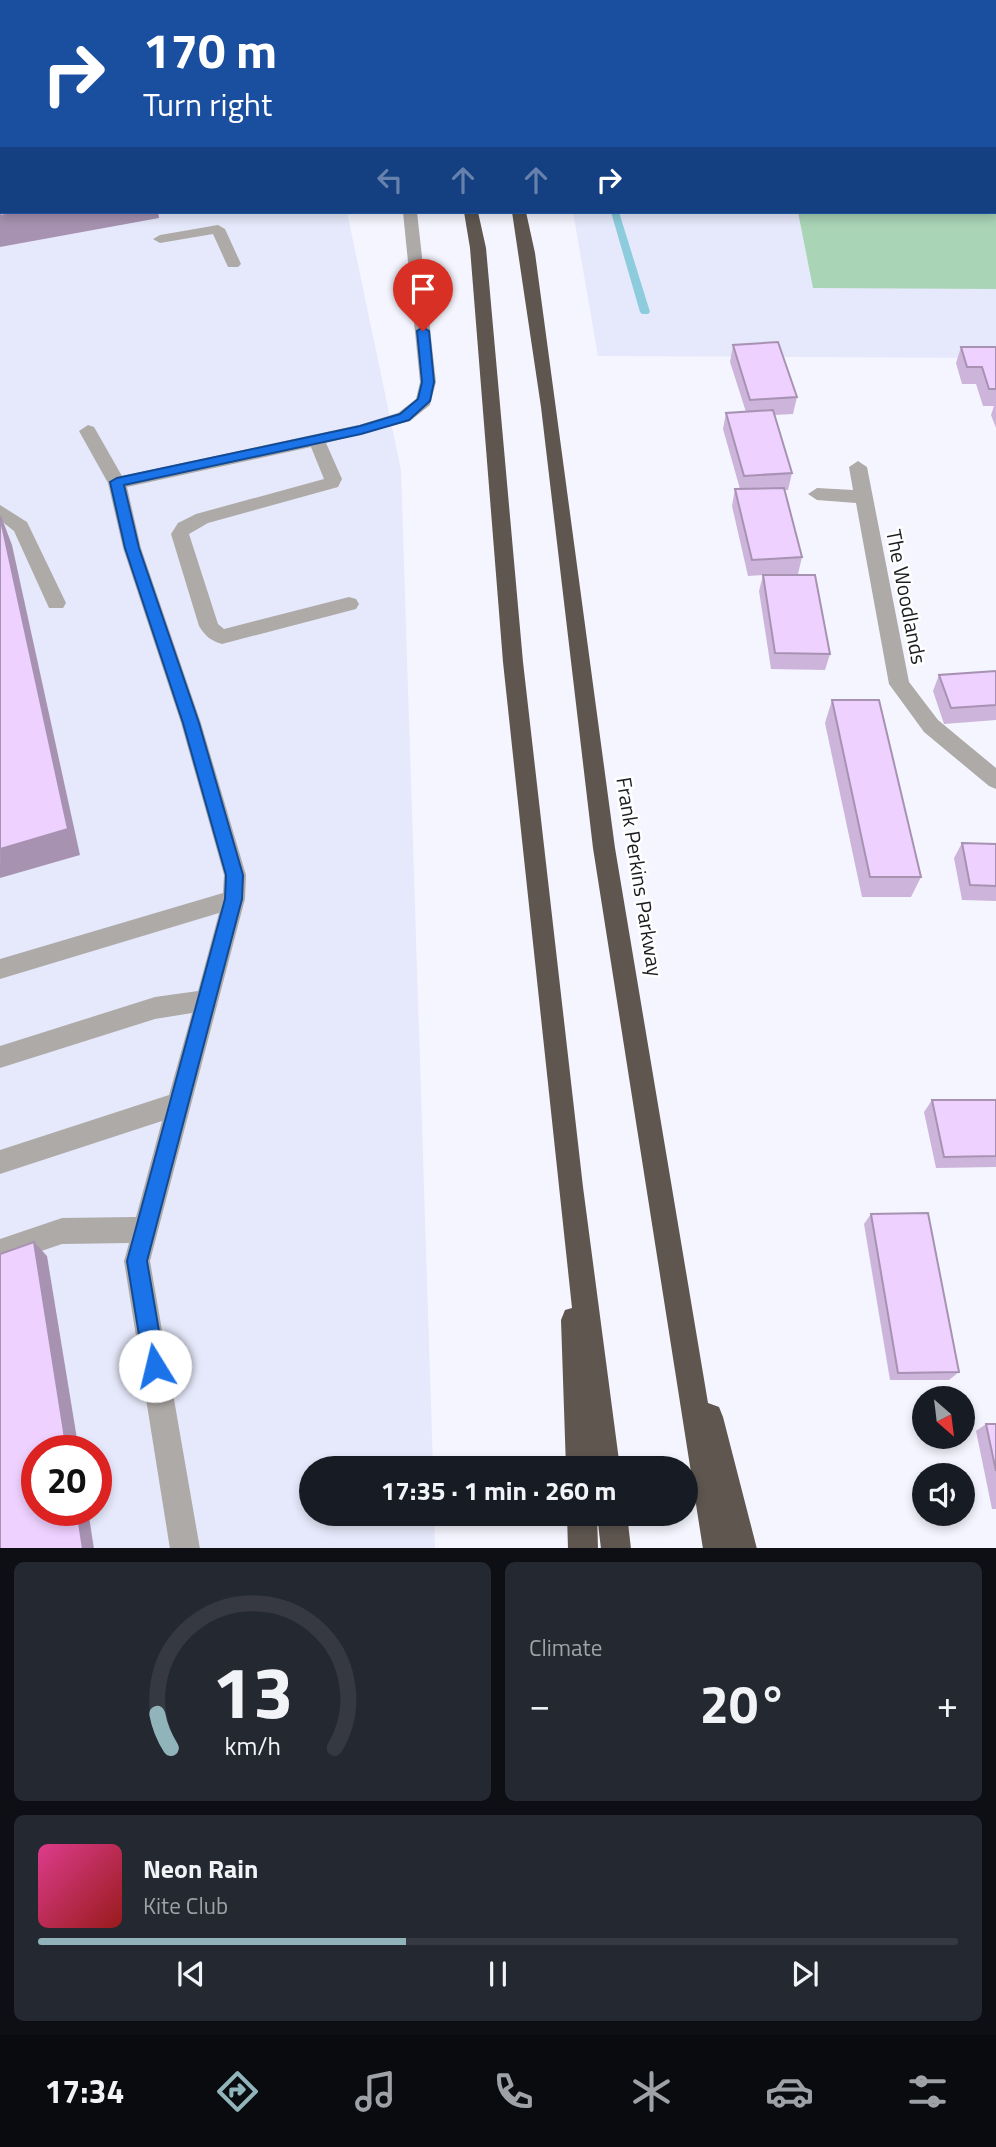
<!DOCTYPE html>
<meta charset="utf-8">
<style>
body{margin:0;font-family:"Titillium Web",sans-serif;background:#242831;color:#f1f3f6;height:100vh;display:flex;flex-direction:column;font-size:26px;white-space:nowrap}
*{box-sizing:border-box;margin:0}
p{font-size:23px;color:#9ea1a6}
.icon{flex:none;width:38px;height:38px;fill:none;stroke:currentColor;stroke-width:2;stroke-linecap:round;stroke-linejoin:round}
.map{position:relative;height:1548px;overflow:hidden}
.details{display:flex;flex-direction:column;gap:14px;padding:14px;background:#0d0f14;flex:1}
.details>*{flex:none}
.banner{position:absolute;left:0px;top:0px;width:998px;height:214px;box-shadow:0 4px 10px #0003;background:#1a4fa0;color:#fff;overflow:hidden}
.needle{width:46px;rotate:152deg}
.buttons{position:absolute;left:912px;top:1386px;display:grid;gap:14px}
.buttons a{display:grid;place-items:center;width:63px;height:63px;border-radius:50%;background:#171b24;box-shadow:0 4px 10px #0003;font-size:35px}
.speed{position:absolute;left:21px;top:1435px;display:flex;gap:14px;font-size:35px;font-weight:700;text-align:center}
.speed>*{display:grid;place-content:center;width:91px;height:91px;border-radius:50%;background:#171b24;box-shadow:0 4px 10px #0003;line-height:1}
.speed .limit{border:10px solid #d22;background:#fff;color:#111}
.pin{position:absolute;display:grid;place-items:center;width:60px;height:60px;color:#fff;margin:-72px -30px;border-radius:50% 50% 50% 0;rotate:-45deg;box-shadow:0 0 7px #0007}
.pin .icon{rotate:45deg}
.me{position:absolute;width:77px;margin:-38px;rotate:351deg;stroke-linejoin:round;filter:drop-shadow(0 0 5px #0008)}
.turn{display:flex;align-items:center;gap:24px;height:147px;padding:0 28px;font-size:32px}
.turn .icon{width:91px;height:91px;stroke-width:2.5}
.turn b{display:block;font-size:49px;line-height:60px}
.lanes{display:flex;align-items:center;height:66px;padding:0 28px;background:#0003;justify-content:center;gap:35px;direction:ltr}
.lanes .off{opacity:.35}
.big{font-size:52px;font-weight:700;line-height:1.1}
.details .tile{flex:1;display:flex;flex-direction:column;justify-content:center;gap:10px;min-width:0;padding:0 24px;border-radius:10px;background:#242831}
.details .dial{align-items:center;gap:0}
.dial svg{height:182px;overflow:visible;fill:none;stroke:#363941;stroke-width:7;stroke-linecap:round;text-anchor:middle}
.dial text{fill:#f1f3f6;stroke:none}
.song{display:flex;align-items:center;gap:21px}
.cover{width:84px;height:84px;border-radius:10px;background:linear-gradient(135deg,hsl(330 70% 55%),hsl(0 70% 35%))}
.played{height:7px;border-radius:4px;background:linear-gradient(90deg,#91b4bb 40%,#363941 40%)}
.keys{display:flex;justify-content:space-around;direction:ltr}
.heat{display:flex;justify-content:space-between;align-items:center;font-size:38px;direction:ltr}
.details .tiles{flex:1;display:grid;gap:14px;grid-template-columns:1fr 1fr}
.tile:last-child{grid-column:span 2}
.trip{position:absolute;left:299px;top:1456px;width:399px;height:70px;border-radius:35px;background:#171b24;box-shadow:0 4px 10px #0003;font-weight:700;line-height:70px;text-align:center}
.menu{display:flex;height:112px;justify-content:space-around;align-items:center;background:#090b0e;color:#9ea1a6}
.menu .icon{width:49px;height:49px}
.menu .selected{color:#91b4bb}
.menu b{font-size:32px;color:#f1f3f6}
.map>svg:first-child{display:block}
.built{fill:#e6e9fb;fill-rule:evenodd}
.green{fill:#aad4b6}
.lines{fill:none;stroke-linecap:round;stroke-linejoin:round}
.stream{fill:#8cccdc;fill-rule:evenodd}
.minor{fill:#aeaaa7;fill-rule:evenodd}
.highway{fill:#5e564f;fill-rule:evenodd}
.wall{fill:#cdb4db}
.shaded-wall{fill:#a792b2}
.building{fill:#eed1ff;stroke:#a792b2;stroke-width:2}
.route{fill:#1a73e8;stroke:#114b97;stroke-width:2}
.labels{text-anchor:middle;stroke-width:5;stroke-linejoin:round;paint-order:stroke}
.street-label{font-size:21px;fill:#1c1d21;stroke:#fff}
</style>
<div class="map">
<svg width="996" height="1549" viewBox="0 0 996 1549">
<rect width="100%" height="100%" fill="#f4f5fe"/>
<g class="built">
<path d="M0 0H303L2 2V212H347L401 470 433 1468H312V1514H434L435 1548 0 1549ZM37 1451H96V1510H37Z"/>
<path d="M531 0H996V358L598 356 573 212H996V2Z"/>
</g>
<path class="green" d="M996 203V289L813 288 798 212H996Z"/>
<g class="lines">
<g class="stream">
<rect x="558" y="0" width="8" height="2"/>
<path d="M611 212H619L650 312 648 314H642L640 312Z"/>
</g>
<g class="minor">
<path d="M355 0H367L368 2H356Z"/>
<path d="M403 212H417L436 382 430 405 410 421 326 443 342 479 338 487 208 523 189 534 218 624 224 629 349 597 356 599 359 604 356 609 222 644C211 641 205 636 199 626L171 534 178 523 196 514 324 479 311 447 127 487 141 548 201 723 246 875 245 899 150 1261 200 1549H170L124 1261 129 1243 62 1244 0 1265V1239L62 1218 136 1217 162 1121 0 1174V1150L169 1095 192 1013 155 1019 0 1068V1046L155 997 198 991 219 913 0 979V959L223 893 224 875 181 723 123 548 108 483 79 431 88 425 94 427 122 476 359 425 398 413 416 399 420 382Z"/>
<path d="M218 225 225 229 241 264 238 267H228L213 234 160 243 153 239 160 235Z"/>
<path d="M858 461 867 467 909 682 938 720 996 768V789L989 786 924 732 889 684 856 503 817 500 808 494 817 488 853 490 849 467Z"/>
<path d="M0 505 27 522 66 603 63 608H49L14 531 0 520Z"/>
</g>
<g class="highway">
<path d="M393 0H405L406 2H394Z"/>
<path d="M420 0H432L433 2H421Z"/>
<path d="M463 0H475L476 2H464Z"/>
<path d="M464 212H478L486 248 523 662 583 1187 620 1468H566L561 1320 565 1310 572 1308 503 662 470 248Z"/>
<path d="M512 212H526L535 253 615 848 708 1403 719 1407 723 1417 757 1549H703L593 848 541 407Z"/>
<path d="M567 1514H597L598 1549H568Z"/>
<path d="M597 1514H627L631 1549H601Z"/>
</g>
</g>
<g class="wall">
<path d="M733 345 797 397 793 414 774 415 792 473 788 490H784L802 557 798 574 780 575 830 654 825 670 771 669 759 591 763 575 748 576 732 506 735 489H740L723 429 726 413 746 412 730 362Z"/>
<path d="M961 347H996V428L991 415 994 406H983L976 384H962L956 363Z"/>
<path d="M996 671V720L944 724 933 691 939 675Z"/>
<path d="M832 700 921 877 911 897H862L825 723Z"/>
<path d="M962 843 996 844V901L962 900 954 858Z"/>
<path d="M932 1100H996V1167L936 1168 924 1112Z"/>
<path d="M871 1214 959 1372 949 1380H890L864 1224Z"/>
<path d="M986 1424H996V1509H992L976 1431Z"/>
</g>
<g class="shaded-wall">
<rect x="101" y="0" width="79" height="2"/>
<path d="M23 212H158L159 218 0 247V216Z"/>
<path d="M1 516 12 545 80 855 0 878Z"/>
<path d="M34 1242 47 1256 79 1451H67Z"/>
<path d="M77 1510H88L94 1549H83Z"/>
</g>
<g class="building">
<path d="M0 0H86V2H2V212H23L0 216Z"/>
<path d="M778 342 797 397 750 400 733 345Z"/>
<path d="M961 347H996V389H989L982 367H967Z"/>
<path d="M773 410 792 473 744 476 726 413Z"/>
<path d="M784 488 802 557 752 560 735 489Z"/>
<path d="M0 516 68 829 0 849Z"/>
<path d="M763 575H815L830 654 775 653Z"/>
<path d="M996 671V705L951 708 939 675Z"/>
<path d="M832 700H879L921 877H870Z"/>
<path d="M962 843 996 844V886L970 885Z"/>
<path d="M932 1100H996V1156L944 1157Z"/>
<path d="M928 1213 959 1372 898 1373 871 1214Z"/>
<path d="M34 1242 67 1451H37V1510H77L83 1549H0V1254Z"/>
<path d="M986 1424H996V1471Z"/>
</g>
<path class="route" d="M423 327 429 331 434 382 430 401 409 420 361 434 124 485 139 548 199 723 243 875 242 899 147 1261 165 1366 162 1373 155 1376 147 1373 144 1366 127 1261 225 899 226 875 183 723 125 548 110 482 117 478 360 426 400 414 418 399 422 382 417 331Z"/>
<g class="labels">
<g class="street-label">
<text transform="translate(906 597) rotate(79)" y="7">The Woodlands</text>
<text transform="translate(639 877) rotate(81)" y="7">Frank Perkins Parkway</text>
</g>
</g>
</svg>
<div class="buttons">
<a><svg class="needle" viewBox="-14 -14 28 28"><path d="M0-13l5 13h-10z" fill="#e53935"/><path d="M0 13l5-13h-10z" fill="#9ea1a6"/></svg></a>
<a><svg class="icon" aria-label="sound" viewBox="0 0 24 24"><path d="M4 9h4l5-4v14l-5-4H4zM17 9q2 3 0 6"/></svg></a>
</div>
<div class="speed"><div class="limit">20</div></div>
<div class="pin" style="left:423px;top:331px;background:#d93025"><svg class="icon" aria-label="arrive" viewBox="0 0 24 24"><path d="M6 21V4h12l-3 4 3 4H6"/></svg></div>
<svg class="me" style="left:155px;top:1366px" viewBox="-20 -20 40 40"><circle r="19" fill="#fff"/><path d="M0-13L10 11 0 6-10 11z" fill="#1a73e8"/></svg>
<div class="trip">17:35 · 1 min · 260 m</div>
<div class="banner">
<div class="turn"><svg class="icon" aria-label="right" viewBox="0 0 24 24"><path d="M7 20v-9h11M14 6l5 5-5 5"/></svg><div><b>170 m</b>Turn right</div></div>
<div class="lanes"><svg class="icon off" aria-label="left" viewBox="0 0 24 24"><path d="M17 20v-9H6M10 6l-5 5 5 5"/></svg><svg class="icon off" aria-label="ahead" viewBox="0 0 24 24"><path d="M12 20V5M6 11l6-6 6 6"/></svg><svg class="icon off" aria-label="ahead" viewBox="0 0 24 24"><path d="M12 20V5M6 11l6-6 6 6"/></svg><svg class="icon" aria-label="right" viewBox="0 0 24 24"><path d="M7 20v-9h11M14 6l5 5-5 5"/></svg></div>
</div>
</div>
<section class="details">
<div class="tiles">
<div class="tile dial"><svg viewBox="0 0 100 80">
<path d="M14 69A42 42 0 1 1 86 69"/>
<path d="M14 69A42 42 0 0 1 8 54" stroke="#91b4bb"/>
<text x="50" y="56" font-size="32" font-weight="700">13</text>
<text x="50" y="72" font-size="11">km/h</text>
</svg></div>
<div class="tile"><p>Climate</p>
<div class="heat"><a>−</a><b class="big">20°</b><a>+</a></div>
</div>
<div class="tile">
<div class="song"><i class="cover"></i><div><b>Neon Rain</b><p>Kite Club</p></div></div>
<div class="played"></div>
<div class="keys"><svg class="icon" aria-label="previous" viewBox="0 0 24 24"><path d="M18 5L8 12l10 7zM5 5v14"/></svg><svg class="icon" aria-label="pause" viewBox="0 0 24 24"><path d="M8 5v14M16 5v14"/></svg><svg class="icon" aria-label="next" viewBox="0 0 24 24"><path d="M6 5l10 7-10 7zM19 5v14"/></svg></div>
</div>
</div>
</section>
<nav class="menu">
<b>17:34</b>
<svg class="icon selected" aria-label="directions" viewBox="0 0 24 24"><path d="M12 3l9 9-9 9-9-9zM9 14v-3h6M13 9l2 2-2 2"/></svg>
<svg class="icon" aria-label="music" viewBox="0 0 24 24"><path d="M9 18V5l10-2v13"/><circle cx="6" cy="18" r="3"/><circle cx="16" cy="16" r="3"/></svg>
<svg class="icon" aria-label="phone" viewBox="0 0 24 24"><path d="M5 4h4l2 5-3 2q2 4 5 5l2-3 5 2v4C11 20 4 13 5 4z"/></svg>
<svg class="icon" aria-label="climate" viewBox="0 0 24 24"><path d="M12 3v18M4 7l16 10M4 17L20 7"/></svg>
<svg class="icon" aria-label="car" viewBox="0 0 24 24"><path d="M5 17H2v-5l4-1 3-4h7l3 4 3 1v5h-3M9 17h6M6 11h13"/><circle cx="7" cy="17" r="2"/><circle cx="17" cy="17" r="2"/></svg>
<svg class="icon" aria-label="filters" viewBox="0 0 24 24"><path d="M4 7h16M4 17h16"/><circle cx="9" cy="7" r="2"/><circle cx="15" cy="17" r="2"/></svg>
</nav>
